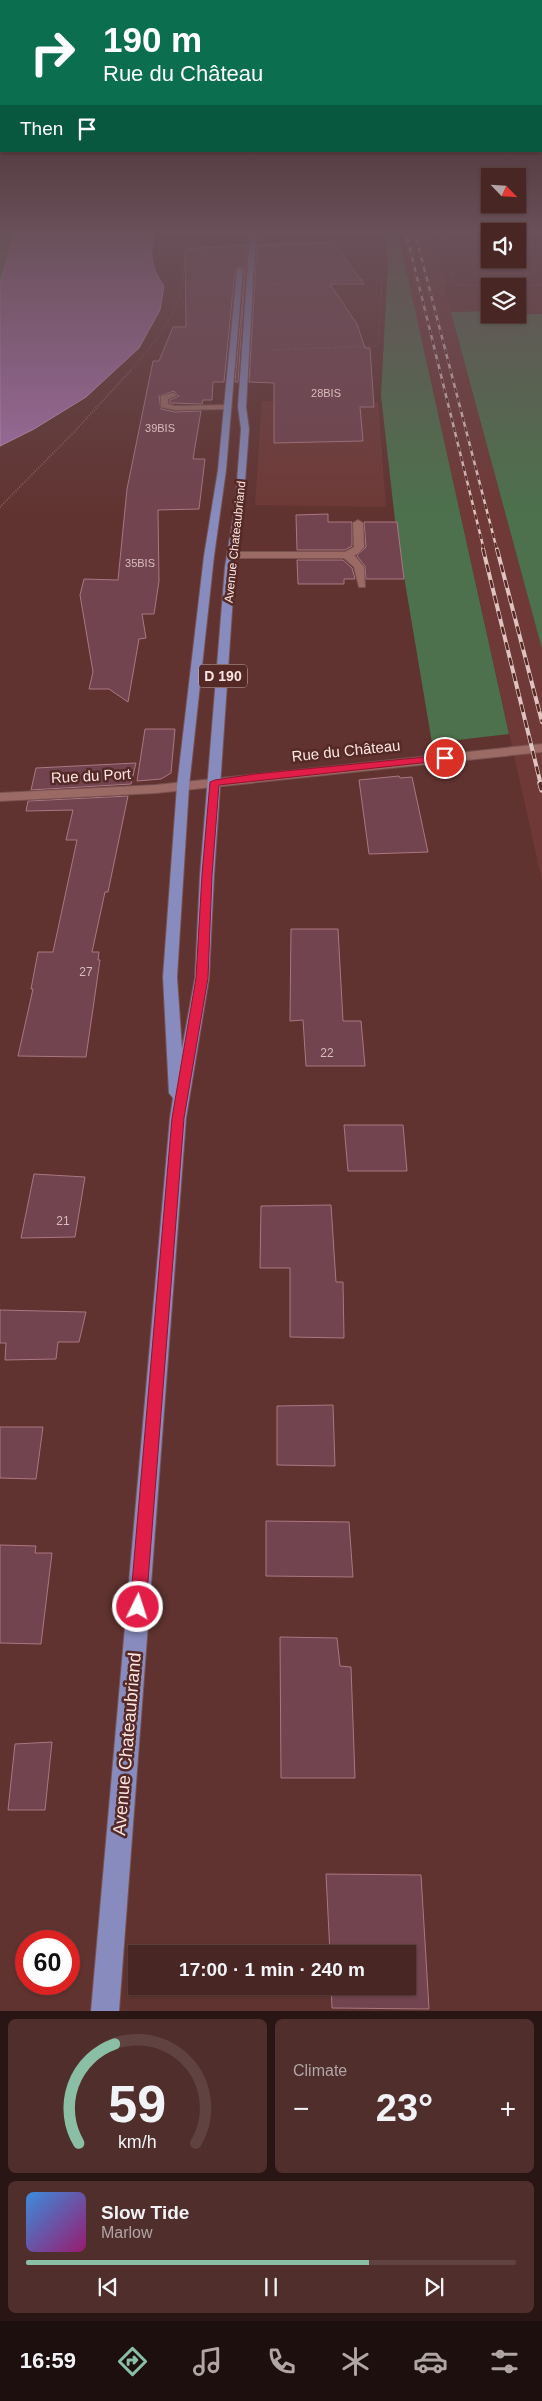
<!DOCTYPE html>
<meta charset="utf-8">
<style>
body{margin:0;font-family:Helvetica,sans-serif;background:#4f2e2c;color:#f1f3f6;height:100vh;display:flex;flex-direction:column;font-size:19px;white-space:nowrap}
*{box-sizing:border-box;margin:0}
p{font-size:16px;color:#b1a5a6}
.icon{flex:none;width:28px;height:28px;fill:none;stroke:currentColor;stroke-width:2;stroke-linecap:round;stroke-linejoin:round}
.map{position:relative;height:2011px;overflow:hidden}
.side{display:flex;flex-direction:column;gap:8px;padding:8px;background:#281514;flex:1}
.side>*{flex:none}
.hud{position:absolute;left:0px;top:0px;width:542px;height:152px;box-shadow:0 1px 4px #0004,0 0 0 1px #604341;background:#0b6e4f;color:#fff;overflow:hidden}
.needle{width:32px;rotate:115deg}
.tools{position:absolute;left:481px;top:168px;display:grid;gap:10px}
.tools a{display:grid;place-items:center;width:45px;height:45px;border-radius:0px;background:#482624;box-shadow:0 1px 4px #0004,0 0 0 1px #604341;font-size:25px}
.speed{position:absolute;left:15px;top:1930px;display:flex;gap:10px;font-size:25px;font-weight:700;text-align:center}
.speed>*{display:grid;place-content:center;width:65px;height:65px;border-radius:50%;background:#482624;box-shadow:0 1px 4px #0004,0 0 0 1px #604341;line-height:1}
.speed .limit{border:8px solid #d22;background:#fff;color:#111}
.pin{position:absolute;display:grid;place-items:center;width:42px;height:42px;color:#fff;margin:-21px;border:2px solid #fff;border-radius:50%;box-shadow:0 1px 5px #0007}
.me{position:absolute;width:55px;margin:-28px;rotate:4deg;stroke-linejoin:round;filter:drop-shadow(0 0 4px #0008)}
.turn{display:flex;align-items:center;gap:18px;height:105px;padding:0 20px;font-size:22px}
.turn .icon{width:65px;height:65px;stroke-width:2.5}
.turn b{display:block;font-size:35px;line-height:42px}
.then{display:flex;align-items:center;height:48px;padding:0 20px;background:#0003;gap:10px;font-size:19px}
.big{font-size:38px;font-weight:700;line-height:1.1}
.side .card{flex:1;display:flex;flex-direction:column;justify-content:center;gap:8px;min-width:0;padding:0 18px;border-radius:8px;background:#4f2e2c}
.side .dial{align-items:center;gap:0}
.dial svg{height:130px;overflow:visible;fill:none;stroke:#604341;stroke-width:7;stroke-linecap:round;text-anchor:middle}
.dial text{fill:#f1f3f6;stroke:none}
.song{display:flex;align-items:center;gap:15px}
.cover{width:60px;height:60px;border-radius:8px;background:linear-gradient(135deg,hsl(210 70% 55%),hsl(320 70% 35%))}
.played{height:5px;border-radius:2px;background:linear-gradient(90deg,#8abfa5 70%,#604341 70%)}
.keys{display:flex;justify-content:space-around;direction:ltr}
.heat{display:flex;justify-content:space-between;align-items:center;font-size:28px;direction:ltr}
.side .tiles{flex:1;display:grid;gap:8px;grid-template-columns:1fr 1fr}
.card:last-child{grid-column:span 2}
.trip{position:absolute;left:128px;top:1945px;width:288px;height:50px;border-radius:0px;background:#482624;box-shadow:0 1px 4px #0004,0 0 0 1px #604341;font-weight:700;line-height:50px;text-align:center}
.tab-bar{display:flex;height:80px;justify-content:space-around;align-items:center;background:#1d0f0e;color:#b1a5a6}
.tab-bar .icon{width:35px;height:35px}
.tab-bar .selected{color:#8abfa5}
.tab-bar b{font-size:22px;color:#f1f3f6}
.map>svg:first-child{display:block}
.built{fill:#6e3936}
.green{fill:#4c714c}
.water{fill:#a370a6;stroke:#be93b8}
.building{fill:#72444f;stroke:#aa7782}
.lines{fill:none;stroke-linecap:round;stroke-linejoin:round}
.lane-casing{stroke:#775251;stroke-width:2}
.street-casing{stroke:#775251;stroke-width:2}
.primary-casing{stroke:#775251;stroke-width:2}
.path-far1{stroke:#a68380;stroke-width:1;stroke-dasharray:0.5 2;stroke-linecap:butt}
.path{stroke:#a68380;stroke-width:2;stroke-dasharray:0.5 2;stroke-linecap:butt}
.lane{fill:#9c6a65;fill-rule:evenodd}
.street{fill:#9c6a65;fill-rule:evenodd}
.primary{fill:#878bbe;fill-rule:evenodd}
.rail-far2-casing{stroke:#dfc3c0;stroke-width:2.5}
.rail-far1-casing{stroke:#dfc3c0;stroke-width:4}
.rail-casing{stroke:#dfc3c0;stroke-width:5.5}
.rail-far2{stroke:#542926;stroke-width:2;stroke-dasharray:5;stroke-linecap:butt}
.rail-far1{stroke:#542926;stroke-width:2.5;stroke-dasharray:8;stroke-linecap:butt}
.rail{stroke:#542926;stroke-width:4;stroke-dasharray:11;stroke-linecap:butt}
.route{fill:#e11d48;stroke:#92132f}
.labels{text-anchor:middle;stroke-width:5;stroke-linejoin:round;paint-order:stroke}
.far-number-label{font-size:11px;fill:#dabdbd}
.far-street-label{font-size:12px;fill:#fce5e2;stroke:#542926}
.number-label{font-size:12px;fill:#dabdbd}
.shield{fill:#542926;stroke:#caadaa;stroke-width:1}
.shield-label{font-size:14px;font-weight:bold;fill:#fce5e2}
.street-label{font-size:15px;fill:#fce5e2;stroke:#542926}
.near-street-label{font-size:18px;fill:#fce5e2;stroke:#542926}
</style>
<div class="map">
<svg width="542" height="2011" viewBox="0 0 542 2011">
<rect width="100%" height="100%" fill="#603330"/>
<g class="built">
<path d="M398 233H431L542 649V881Z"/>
<path d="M262 401 378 402 386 507 255 505Z"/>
</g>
<g class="green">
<path d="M0 233H14L0 284Z"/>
<path d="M385 233H398L509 734 432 743 396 529 381 396 388 262Z"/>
<path d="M490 311V314H542V649L451 312Z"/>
</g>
<path class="water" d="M14 233H154C149 253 152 270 164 286L160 310 139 348 86 397 34 429 0 446V284Z"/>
<g class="building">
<path d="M333 242 364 284H330L357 324 365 348H370L374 407H360L363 441 274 443V383L249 382 257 245Z"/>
<path d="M247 245 238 382H235L245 270 241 266 235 270 224 382H213L212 400H203L202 404 170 403V400L179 396 174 391 159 396 161 409 175 412 201 411 193 459H205L199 509 158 510 159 581 154 614H142L146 638 139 639 128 702 109 689H89L93 672 80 595 84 579 118 580 127 489 153 361H159L173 327H186L185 249Z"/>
<path d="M328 514V522H352V546L345 550H297L296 515Z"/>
<path d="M364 522H397L404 579H366L365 566 357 556 366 547Z"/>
<path d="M297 560H343L352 568 355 579H344V584H298Z"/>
<path d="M145 729H175L171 773 161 779 137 781Z"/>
<path d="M136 763 131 784 31 790 36 768Z"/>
<path d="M399 776 400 778 412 777 428 852 369 854 359 780Z"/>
<path d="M128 796 108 892H105L92 952H99L98 960H100L86 1057 18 1056 33 989H31L38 952H53L77 840H66L73 810 26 811 28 801Z"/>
<path d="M291 929H338L343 1021H361L365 1066H306L303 1020 290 1021Z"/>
<path d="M344 1125H403L407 1171H348Z"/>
<path d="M34 1174 85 1177 75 1237 21 1238Z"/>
<path d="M331 1205 336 1282H343L344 1338 290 1337V1268H260L261 1206Z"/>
<path d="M0 1310 86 1312 79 1342H58L56 1359 5 1360 6 1343H0Z"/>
<path d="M333 1405 335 1466 277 1465V1406Z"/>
<path d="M0 1427H43L36 1479 0 1478Z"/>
<path d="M266 1521 349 1522 353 1577 266 1576Z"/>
<path d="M0 1545 36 1546 35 1553H52L41 1644 0 1643Z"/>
<path d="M280 1637 337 1638 340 1666 351 1667 355 1778H281Z"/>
<path d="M52 1742 45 1810H8L15 1744Z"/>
<path d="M326 1874 421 1875 429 2009 332 2008 331 1986H406V1954H330Z"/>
</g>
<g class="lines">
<g class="lane-casing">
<g id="lane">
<path d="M173 393 177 395 168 399V404L175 406 228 405 232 407 228 409 175 410 161 407V396Z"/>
<path d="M358 520 363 523 364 547 358 554 354 555 364 567 365 587H359L354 567 344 558H232L227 555 232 552H345L354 547 353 523Z"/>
</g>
</g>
<g class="street-casing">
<path id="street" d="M542 744V752L156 793 0 801V793L156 785Z"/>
</g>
<g class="primary-casing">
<path id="primary" d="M250 233H256L246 407 249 429 243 507 235 567 214 875 209 978 186 1118 119 2011H91L170 1118 173 1098 169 1093 163 977 177 786 204 556 218 470 237 270 240 268 243 270 226 470 214 556 189 786 177 977 182 1049 195 978 200 875 225 567 235 507 241 429 238 407Z"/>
</g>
<g class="path-far1">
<path d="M443 280 452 276 444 233"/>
<path d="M272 284 381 279 442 280 458 285H542"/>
<path d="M268 350 378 346 384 233"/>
<path d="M130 371C151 347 179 315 183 282 185 267 177 248 173 233"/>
</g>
<path class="path" d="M0 507 75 431 131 370"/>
<use href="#lane" class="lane"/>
<use href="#street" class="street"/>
<use href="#primary" class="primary"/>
<g class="rail-far2-casing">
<g id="rail-far2">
<path d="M406 233 484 550"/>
<path d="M415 233 497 550"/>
</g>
</g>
<g class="rail-far1-casing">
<g id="rail-far1">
<path d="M483 549 541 785"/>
<path d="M497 549 542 722"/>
</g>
</g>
<g class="rail-casing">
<path id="rail" d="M540 783 542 790"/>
</g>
<use href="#rail-far2" class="rail-far2"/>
<use href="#rail-far1" class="rail-far1"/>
<use href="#rail" class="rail"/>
</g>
<linearGradient id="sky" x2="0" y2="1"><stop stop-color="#351c1a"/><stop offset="0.45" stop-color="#695059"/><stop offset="1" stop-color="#695059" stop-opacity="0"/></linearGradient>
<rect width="542" height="515" fill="url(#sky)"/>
<path class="route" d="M445 755 449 758 448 760 219 785 212 875 208 978 184 1118 146 1607 144 1613 138 1615 132 1613 130 1607 172 1118 196 978 202 875 210 782 215 780 255 774Z"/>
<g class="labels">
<g class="far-number-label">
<text x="326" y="397">28BIS</text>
<text x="160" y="432">39BIS</text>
<text x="140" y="567">35BIS</text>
</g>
<g class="far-street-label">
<text transform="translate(235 542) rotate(-84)" y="4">Avenue Chateaubriand</text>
</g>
<g class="number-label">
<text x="86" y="976">27</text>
<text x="327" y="1057">22</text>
<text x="63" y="1225">21</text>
</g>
<rect class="shield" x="199" y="664.5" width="48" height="23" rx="4"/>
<g class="shield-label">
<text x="223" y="681">D 190</text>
</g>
<g class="street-label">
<text transform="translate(346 751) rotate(-6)" y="5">Rue du Château</text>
<text transform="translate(91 776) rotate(-3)" y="5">Rue du Port</text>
</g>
<g class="near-street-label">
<text transform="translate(127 1744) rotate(-85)" y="6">Avenue Chateaubriand</text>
</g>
</g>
</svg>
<div class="tools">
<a><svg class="needle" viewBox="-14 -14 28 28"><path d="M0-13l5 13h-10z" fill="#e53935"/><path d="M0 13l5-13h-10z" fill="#b1a5a6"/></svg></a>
<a><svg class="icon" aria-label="sound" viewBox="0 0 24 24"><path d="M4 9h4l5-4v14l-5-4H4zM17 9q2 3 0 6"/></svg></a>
<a><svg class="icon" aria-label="layers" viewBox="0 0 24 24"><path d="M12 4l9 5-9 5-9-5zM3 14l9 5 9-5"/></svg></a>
</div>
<div class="speed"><div class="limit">60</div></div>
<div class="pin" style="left:445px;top:758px;background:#d93025"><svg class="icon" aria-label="arrive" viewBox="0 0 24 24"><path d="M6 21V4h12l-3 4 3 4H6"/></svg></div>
<svg class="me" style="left:138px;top:1607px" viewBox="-20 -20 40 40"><circle r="17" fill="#e11d48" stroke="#fff" stroke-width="3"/><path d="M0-11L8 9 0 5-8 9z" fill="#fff"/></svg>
<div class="trip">17:00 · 1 min · 240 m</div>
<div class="hud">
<div class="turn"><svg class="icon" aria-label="right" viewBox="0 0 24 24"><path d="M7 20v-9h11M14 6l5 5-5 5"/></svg><div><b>190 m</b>Rue du Château</div></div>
<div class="then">Then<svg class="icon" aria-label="arrive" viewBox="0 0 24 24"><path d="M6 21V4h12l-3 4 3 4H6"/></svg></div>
</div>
</div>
<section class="side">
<div class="tiles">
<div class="card dial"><svg viewBox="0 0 100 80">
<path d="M14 69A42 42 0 1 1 86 69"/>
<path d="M14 69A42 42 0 0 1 36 8" stroke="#8abfa5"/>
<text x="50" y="56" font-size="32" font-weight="700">59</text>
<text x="50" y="72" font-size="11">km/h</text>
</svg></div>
<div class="card"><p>Climate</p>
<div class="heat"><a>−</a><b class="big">23°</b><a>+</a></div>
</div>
<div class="card">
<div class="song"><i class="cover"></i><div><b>Slow Tide</b><p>Marlow</p></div></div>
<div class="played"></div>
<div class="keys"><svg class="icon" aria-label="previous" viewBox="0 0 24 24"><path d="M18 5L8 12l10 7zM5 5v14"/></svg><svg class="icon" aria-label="pause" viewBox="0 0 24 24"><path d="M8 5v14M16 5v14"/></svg><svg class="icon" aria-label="next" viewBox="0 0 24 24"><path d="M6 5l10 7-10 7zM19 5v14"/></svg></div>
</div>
</div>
</section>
<nav class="tab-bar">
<b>16:59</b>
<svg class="icon selected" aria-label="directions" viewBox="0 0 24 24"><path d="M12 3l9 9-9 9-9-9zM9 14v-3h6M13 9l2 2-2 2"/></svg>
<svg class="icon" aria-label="music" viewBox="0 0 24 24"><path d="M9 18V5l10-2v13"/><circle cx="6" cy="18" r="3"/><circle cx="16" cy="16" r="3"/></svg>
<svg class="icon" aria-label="phone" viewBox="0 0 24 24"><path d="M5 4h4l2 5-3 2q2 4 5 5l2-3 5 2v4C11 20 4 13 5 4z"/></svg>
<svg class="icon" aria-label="climate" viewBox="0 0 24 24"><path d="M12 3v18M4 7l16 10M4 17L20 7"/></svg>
<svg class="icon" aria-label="car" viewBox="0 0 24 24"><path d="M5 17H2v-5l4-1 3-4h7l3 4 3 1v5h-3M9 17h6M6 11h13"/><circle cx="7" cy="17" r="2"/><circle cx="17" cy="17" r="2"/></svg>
<svg class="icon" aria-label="filters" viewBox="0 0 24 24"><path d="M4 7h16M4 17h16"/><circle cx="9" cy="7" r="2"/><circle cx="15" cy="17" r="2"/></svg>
</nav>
